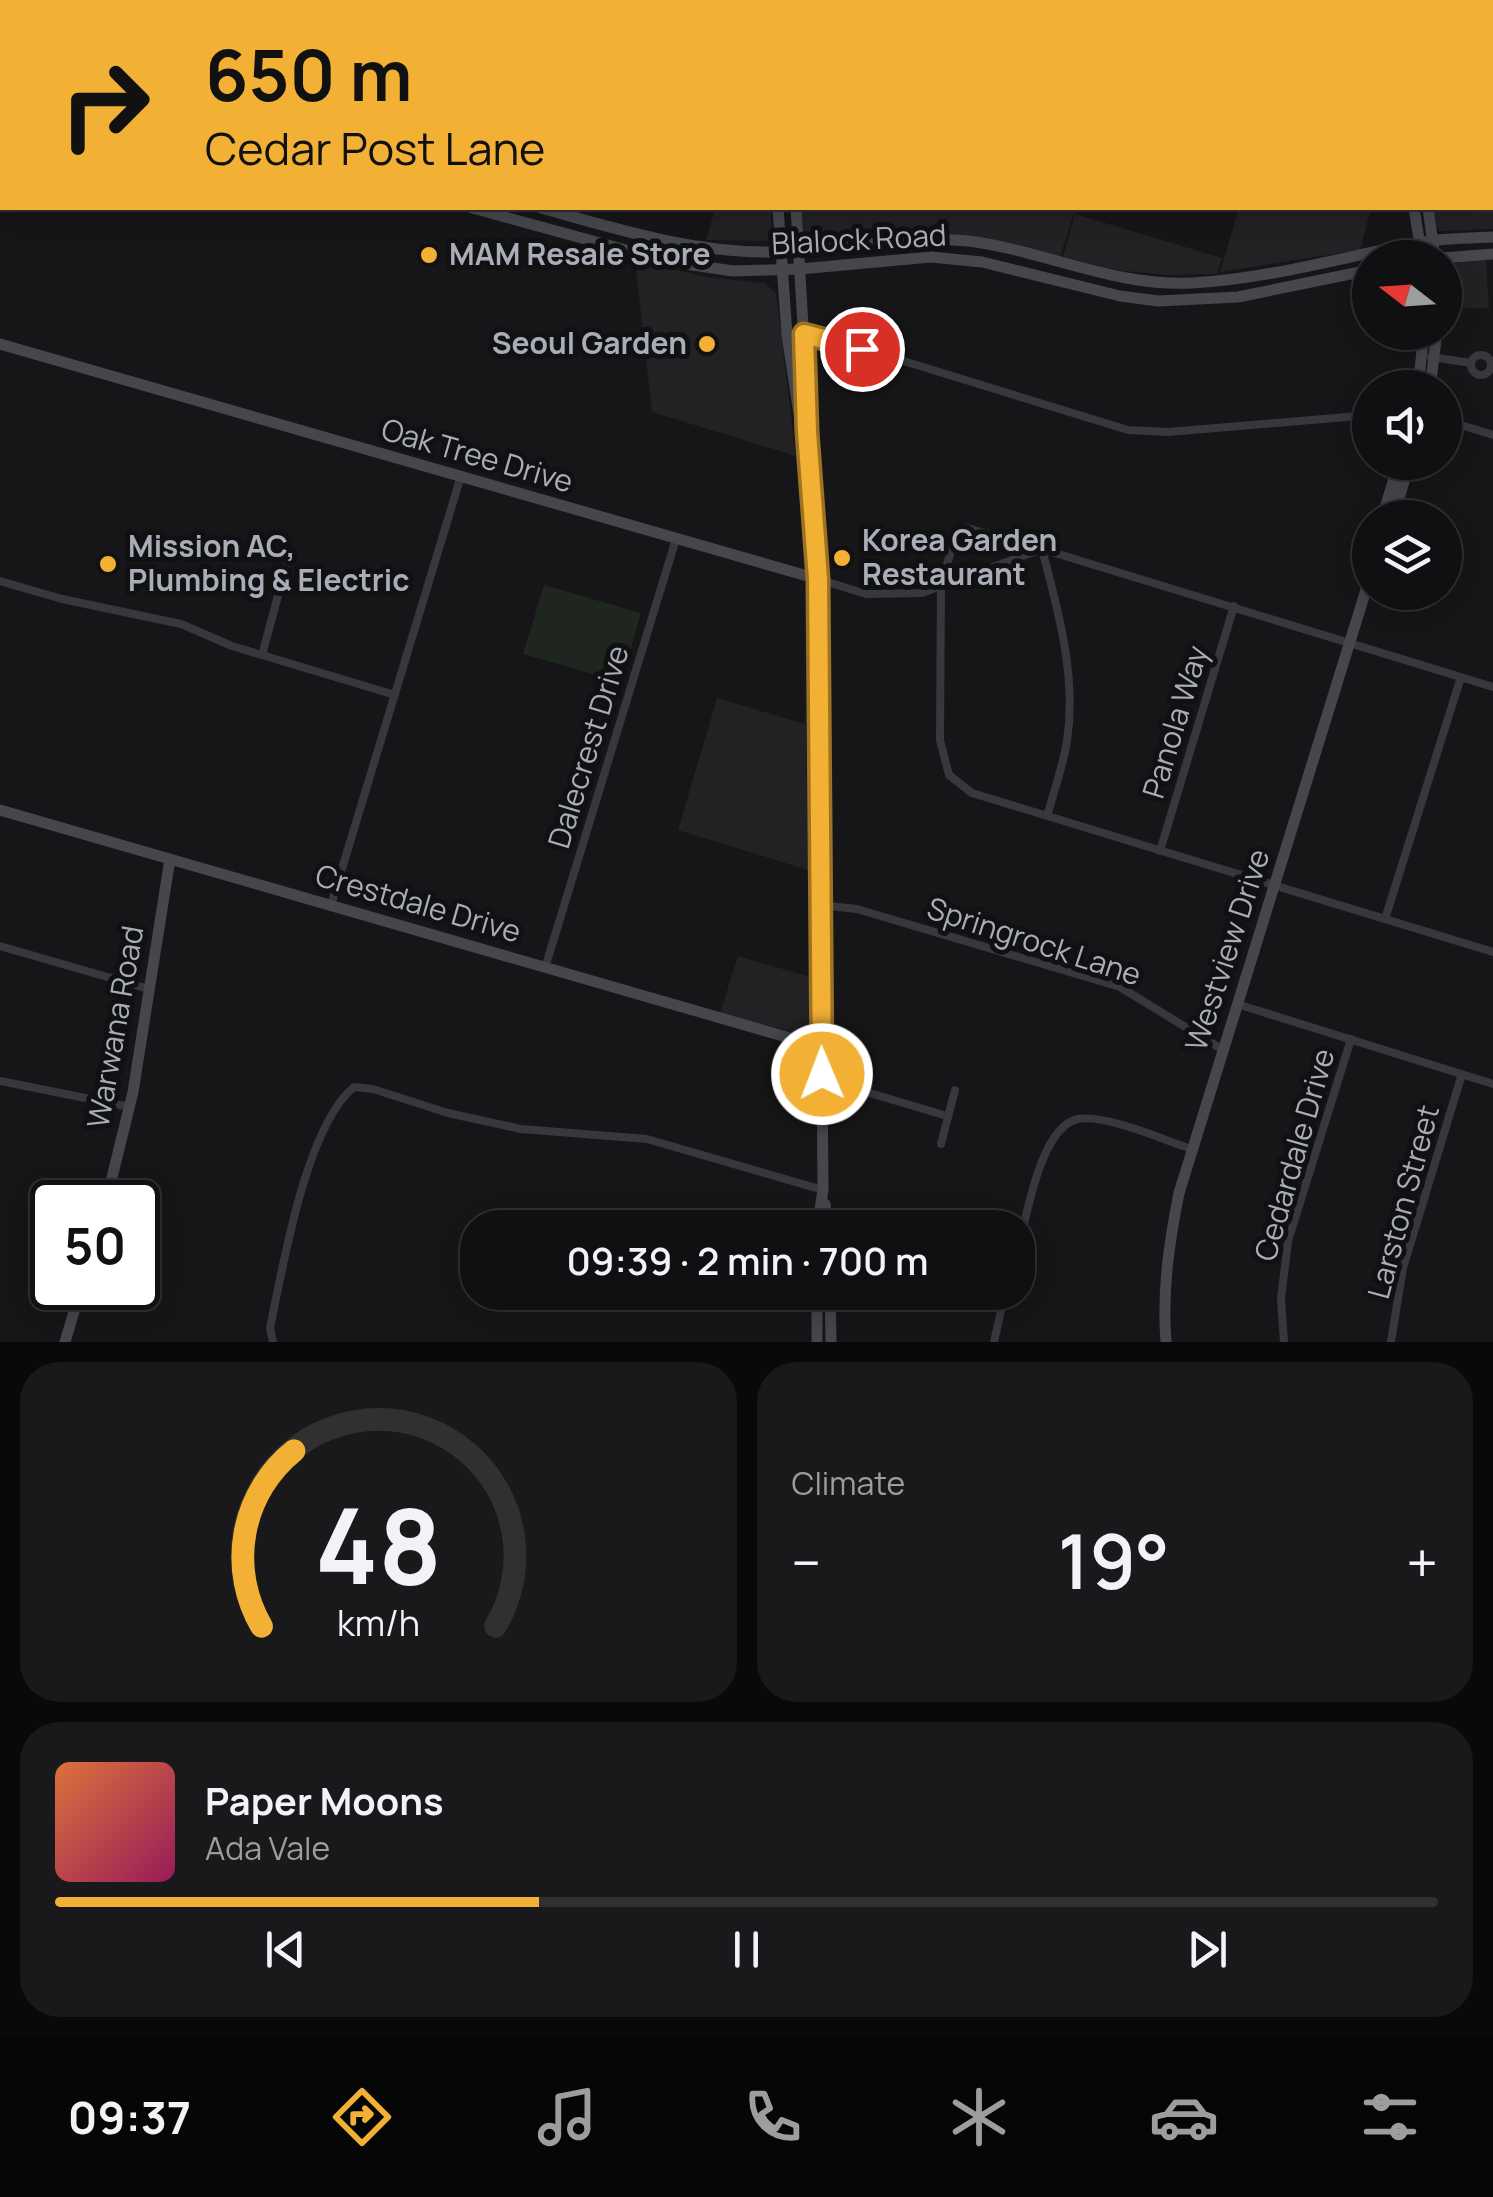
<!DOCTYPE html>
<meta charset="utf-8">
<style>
body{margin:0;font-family:Manrope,sans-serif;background:#19191b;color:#f1f3f6;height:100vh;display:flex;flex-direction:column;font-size:38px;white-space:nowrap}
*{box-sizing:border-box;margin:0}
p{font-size:32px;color:#9c9d9f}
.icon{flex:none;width:55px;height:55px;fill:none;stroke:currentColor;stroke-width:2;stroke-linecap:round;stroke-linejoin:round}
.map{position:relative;height:1342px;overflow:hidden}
.drawer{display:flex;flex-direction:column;gap:20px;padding:20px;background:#09090a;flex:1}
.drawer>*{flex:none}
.banner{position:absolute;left:0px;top:0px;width:1495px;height:210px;box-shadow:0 5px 25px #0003,0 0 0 2px #303032;background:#f2b134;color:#111;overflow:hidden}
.needle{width:65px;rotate:287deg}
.tools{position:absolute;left:1352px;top:240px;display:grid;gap:20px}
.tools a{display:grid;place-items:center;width:110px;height:110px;border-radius:50%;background:#101012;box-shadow:0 5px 25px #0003,0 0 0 2px #303032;font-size:50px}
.speed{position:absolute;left:30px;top:1180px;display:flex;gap:20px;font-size:50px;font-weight:700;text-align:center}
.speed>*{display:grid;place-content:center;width:130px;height:130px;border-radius:50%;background:#101012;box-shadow:0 5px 25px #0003,0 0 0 2px #303032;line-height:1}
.speed .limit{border:5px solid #111;border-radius:15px;background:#fff;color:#111}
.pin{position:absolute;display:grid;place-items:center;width:85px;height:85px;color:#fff;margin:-42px;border:5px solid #fff;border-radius:50%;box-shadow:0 2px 10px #0007}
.me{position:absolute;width:110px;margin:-55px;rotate:359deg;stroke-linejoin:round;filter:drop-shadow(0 0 8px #0008)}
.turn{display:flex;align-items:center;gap:35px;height:210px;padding:0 40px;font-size:45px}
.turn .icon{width:130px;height:130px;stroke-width:2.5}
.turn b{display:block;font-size:70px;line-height:85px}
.big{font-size:75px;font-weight:600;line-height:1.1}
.drawer .tile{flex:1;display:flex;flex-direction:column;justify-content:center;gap:15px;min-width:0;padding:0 35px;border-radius:40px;background:#19191b}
.drawer .dial{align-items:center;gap:0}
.dial svg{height:260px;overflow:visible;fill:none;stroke:#303032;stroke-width:7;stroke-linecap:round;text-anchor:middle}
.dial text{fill:#f1f3f6;stroke:none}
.song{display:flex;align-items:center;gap:30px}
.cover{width:120px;height:120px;border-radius:15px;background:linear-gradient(135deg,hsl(20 70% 55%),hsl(330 70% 35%))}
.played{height:10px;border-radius:5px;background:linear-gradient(90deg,#f2b134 35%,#303032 35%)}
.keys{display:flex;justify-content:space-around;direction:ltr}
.heat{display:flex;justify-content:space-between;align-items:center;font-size:55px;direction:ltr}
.drawer .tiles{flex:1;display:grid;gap:20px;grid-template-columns:1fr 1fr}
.tile:last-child{grid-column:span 2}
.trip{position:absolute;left:460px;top:1210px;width:575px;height:100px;border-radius:40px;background:#101012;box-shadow:0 5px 25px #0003,0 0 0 2px #303032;font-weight:600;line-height:100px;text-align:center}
.tabs{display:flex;height:160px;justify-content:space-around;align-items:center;background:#060607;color:#9c9d9f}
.tabs .icon{width:70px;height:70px}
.tabs .on{color:#f2b134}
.tabs b{font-size:45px;color:#f1f3f6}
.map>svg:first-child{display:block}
.built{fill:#222225}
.green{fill:#1e261f}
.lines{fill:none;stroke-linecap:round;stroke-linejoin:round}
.street{stroke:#37383d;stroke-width:8}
.secondary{stroke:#45474d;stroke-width:11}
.route-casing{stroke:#9d7322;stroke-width:25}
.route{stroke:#f2b134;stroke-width:18}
.poi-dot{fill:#f2b134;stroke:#111113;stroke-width:4}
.labels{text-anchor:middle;stroke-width:10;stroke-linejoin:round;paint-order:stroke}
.street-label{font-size:30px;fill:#a8adb8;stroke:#111113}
.poi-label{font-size:30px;font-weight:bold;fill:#a8adb8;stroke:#111113;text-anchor:start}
</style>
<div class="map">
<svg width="1493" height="1342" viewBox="0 0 1493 1342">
<rect width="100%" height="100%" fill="#161618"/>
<g class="built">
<path d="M1493 64V229L1441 231 1437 228 1432 208H1492Z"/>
<path d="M715 208H771L772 241 706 240Z"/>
<path d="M801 208H1059L1074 212 1060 257 987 239 921 234 804 241Z"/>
<path d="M1239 208H1371L1360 250 1220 272Z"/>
<path d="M1075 214 1222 258 1217 274 1165 275 1115 270 1063 257Z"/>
<path d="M635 260 707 277 765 283 776 293 796 456 652 412Z"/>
<path d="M1486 260 1489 308 1445 309V264Z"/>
<path d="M804 592 808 870 678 830 717 698 805 724Z"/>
<path d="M738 956 811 977V1037L720 1013Z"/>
</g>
<path class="green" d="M544 585 641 613 621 682 523 654Z"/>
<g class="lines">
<g class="street">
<path d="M540 0 549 2"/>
<path d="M1308 0 1316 2"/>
<path d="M999 2 1000 0"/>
<path d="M1070 2V0"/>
<path d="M1123 2 1124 0"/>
<path d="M1492 56H1493"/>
<path d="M804 334 884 355 1128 430 1168 432 1370 415"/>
<circle cx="1481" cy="365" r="10"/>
<path d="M1431 357 1471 363"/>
<path d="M1445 420 1493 435"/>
<path d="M818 579 866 594 922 593 1042 549 1493 687"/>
<path d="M0 581 62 599 181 624 232 646 395 695"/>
<path d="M262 655 286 566"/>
<path d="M1047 816C1054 791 1063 766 1067 741 1077 676 1058 611 1042 549L967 528 954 541 941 584 940 740 949 775 972 793 1493 952"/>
<path d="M1160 851 1234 606"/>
<path d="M331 905 461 476"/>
<path d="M820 905 857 909 1120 987 1223 1050"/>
<path d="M1385 919 1461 677"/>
<path d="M0 946 149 989"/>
<path d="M545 968 676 539"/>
<path d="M1237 1004 1493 1084"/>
<path d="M0 1081 130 1107"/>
<path d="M852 1090 834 1093 822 1089 831 1085H843L947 1116"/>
<path d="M941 1144 955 1090"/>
<path d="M1018 1249C1027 1216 1040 1127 1078 1119 1106 1114 1163 1140 1192 1149"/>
<path d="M273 1342 270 1328C283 1266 306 1126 354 1087L373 1089 448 1113 521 1129 647 1139 823 1190"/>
<path d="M994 1342 1005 1292"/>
<path d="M1284 1342 1281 1299 1288 1241 1351 1039"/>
<path d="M1391 1342 1403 1268 1462 1074"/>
</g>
<g class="secondary">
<path d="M782 2V0"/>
<path d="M1428 2 1429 0"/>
<path d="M0 54 2 55"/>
<path d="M0 74H2"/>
<path d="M472 208 666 261 733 271 800 269 931 257 982 262 1120 296 1158 301 1238 297 1370 270"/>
<path d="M541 208C617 229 693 253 772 252 838 252 903 234 969 241 1045 251 1114 287 1192 283 1268 279 1343 257 1417 243 1442 238 1468 238 1493 237"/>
<path d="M778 208 787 335 799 414 805 428"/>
<path d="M796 208 818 579 823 1190 817 1228"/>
<path d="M1414 208 1422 258"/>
<path d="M1428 208 1435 258"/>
<path d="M1442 258 1493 254"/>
<path d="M0 344 818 579"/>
<path d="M1418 388 1424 332"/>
<path d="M1430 388 1437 332"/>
<path d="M1382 518 1399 462"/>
<path d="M1393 518 1410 462"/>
<path d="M0 810 821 1047"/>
<path d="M106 1202 133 1092 170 859"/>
<path d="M825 1204 828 1228"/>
<path d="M830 1292 831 1342"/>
<path d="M65 1342 81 1288"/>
<path d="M817 1342V1292"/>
<path d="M1166 1342C1162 1291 1169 1243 1179 1193L1370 577"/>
</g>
</g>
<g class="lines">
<g class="route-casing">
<path id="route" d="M822 1074 818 579 807 432 804 334 862 349"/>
</g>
<use href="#route" class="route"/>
</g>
<g class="poi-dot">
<circle cx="429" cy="255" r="10"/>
<circle cx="707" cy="344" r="10"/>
<circle cx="842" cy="558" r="10"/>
<circle cx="108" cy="564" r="10"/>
</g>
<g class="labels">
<g class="street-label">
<text transform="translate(859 240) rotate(-3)" y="10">Blalock Road</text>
<text transform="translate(477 456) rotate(16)" y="10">Oak Tree Drive</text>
<text transform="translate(1176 722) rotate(-73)" y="10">Panola Way</text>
<text transform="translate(589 747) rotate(-73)" y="10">Dalecrest Drive</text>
<text transform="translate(418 904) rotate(16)" y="10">Crestdale Drive</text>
<text transform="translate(1034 942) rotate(18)" y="10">Springrock Lane</text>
<text transform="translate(1228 950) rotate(-72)" y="10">Westview Drive</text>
<text transform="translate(116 1027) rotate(-80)" y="10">Warwana Road</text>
<text transform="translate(1295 1155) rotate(-74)" y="10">Cedardale Drive</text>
<text transform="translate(1404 1202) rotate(-75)" y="10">Larston Street</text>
</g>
<g class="poi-label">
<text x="449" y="265">MAM Resale Store</text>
<text x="687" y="354" text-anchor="end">Seoul Garden</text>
<text x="862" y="551">Korea Garden<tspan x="862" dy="34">Restaurant</tspan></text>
<text x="128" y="557">Mission AC,<tspan x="128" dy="34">Plumbing &amp; Electric</tspan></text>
</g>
</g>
</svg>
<div class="tools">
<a><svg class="needle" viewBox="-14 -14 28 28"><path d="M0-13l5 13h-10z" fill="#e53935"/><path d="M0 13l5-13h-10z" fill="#9c9d9f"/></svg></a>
<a><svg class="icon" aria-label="sound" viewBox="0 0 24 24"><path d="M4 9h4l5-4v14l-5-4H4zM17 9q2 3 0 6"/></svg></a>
<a><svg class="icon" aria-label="layers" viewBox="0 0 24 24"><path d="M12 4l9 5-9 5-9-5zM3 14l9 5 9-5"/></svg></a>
</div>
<div class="speed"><div class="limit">50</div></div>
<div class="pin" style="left:862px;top:349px;background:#d93025"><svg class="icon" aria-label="arrive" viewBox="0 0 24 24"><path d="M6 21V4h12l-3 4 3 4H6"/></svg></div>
<svg class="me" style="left:822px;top:1074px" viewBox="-20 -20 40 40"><circle r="17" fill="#f2b134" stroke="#fff" stroke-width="3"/><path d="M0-11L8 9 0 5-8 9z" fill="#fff"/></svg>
<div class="trip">09:39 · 2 min · 700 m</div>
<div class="banner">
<div class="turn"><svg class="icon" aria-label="right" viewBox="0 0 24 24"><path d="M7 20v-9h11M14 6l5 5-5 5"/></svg><div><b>650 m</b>Cedar Post Lane</div></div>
</div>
</div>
<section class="drawer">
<div class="tiles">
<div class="tile dial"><svg viewBox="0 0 100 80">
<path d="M14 69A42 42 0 1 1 86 69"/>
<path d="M14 69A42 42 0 0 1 24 15" stroke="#f2b134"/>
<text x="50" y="56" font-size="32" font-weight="700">48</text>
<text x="50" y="72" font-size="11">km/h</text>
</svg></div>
<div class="tile"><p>Climate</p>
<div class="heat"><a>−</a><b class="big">19°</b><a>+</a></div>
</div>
<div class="tile">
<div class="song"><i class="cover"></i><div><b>Paper Moons</b><p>Ada Vale</p></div></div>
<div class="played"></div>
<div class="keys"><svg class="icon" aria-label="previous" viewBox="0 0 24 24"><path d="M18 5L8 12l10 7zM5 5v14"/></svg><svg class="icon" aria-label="pause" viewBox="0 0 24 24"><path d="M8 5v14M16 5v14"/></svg><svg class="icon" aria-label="next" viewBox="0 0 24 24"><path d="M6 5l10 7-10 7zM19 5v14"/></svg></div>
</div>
</div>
</section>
<nav class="tabs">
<b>09:37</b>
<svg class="icon on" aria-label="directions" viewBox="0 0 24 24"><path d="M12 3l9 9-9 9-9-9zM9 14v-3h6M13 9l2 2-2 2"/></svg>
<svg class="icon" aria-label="music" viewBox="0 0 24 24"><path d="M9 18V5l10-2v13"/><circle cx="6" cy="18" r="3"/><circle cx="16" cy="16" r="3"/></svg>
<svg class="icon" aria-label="phone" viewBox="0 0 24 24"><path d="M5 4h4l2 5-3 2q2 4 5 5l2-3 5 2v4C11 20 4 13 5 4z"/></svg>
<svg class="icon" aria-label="climate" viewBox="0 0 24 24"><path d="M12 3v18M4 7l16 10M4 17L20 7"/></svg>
<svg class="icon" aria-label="car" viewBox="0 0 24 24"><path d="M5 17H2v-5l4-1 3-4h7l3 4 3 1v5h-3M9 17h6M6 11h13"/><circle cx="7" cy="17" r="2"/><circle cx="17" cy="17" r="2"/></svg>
<svg class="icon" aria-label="filters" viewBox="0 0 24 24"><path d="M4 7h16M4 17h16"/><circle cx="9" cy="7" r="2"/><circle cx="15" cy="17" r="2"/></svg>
</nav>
